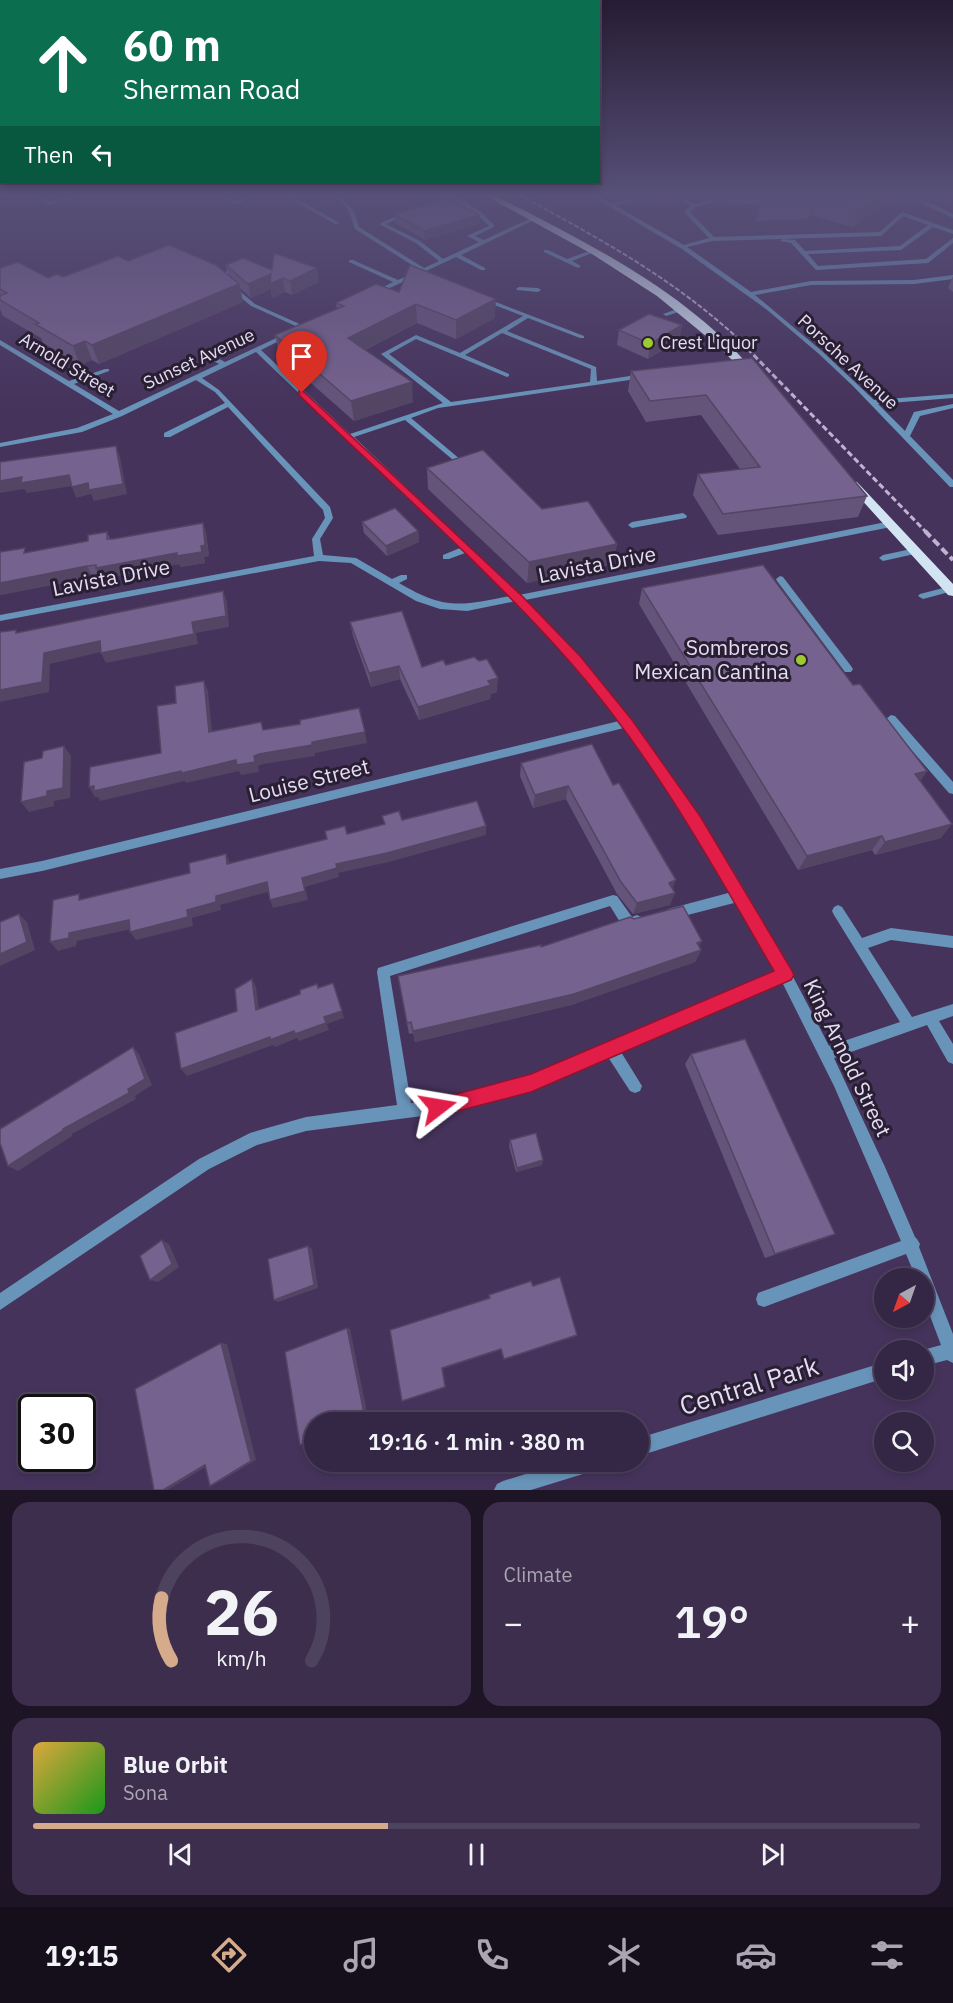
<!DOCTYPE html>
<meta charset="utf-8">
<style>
body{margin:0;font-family:"IBM Plex Sans",sans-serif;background:#3c2e4c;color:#f1f3f6;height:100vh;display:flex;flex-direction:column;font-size:22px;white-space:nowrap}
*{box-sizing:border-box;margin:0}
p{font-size:20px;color:#a9a5b3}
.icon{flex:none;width:33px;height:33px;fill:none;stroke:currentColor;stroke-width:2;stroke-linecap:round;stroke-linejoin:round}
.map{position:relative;height:1490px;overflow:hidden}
.side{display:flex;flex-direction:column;gap:12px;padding:12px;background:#1d1526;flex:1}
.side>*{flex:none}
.guide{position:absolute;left:0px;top:0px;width:600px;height:183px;box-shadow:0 3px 9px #0003,0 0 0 2px #4e435e;background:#0b6e4f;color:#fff;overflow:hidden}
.needle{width:39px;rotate:220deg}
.fabs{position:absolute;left:874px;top:1268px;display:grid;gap:12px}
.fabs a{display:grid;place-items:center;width:60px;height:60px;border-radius:50%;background:#342645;box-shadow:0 3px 9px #0003,0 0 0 2px #4e435e;font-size:30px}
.speed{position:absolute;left:18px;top:1394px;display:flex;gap:12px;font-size:30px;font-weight:700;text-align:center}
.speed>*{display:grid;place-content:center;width:78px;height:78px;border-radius:50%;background:#342645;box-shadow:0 3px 9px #0003,0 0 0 2px #4e435e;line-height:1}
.speed .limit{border:3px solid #111;border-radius:9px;background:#fff;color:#111}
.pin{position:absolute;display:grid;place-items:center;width:51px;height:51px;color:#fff;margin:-62px -26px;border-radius:50% 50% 50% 0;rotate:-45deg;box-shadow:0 0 6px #0007}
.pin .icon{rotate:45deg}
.me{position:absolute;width:66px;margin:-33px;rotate:76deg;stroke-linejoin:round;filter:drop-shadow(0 0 4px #0008)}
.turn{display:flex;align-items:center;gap:21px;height:126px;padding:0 24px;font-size:27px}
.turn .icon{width:78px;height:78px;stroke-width:2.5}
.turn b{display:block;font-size:42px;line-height:51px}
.then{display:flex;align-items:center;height:57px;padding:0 24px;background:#0003;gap:12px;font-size:22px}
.big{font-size:45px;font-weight:600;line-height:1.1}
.side .widget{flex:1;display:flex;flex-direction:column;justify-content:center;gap:9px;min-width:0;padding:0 21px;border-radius:18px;background:#3c2e4c}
.side .dial{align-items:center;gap:0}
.dial svg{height:156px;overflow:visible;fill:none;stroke:#4e435e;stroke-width:7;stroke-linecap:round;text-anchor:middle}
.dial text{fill:#f1f3f6;stroke:none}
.song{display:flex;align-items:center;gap:18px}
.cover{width:72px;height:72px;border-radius:9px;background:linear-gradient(135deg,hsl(40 70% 55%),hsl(120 70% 35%))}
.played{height:6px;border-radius:3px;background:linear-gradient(90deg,#d6ab8b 40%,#4e435e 40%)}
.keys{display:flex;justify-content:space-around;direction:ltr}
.heat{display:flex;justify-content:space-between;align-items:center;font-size:33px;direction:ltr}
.side .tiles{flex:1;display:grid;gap:12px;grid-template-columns:1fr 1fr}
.widget:last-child{grid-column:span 2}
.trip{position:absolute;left:304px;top:1412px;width:345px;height:60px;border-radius:30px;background:#342645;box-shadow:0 3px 9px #0003,0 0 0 2px #4e435e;font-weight:600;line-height:60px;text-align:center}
.dock{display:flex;height:96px;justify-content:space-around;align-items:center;background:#150f1c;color:#a9a5b3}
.dock .icon{width:42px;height:42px}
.dock .on{color:#d6ab8b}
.dock b{font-size:27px;color:#f1f3f6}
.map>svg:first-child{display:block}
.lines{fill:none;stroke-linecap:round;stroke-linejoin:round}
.minor{fill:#6994b9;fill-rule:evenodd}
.major{fill:#d2e3f2;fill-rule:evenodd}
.rail-far2{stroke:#c0b3d0;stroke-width:2;stroke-dasharray:5 2;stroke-linecap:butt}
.rail-far1{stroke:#c0b3d0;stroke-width:3;stroke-dasharray:6 3;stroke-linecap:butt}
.rail{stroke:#c0b3d0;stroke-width:4;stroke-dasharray:8 4;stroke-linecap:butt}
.wall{fill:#65547a}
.shaded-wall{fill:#534563}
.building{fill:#76628e;stroke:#534563;stroke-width:1.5}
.route{fill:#e11d48;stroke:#92132f;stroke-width:1.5}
.poi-dot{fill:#9eca2f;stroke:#282032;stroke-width:2}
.labels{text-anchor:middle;stroke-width:6;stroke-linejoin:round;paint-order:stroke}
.far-poi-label{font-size:18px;fill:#e6dbf4;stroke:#282032;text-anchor:start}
.far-street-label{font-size:18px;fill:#e6dbf4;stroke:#282032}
.street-label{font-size:21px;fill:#e6dbf4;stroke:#282032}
.poi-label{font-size:21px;fill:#e6dbf4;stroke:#282032;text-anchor:end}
.near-street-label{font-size:26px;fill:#e6dbf4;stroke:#282032}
</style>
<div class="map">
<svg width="953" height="1490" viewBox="0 0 953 1490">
<rect width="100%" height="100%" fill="#46335c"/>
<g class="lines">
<g class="minor">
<path d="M28 195C36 195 44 202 53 201 63 199 72 195 83 195L49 205Z"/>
<path d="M217 195H224L237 201 252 195H259L237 205Z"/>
<path d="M284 195H290L340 223 335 224Z"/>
<path d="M448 195H456L455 196 481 212 494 225V227L475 236 484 240 531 218 536 219 461 255 485 268V270H481L456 257 375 295H371V293L393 282 349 262V260H353L398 280 420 270 355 229 349 211 337 199V197H341L354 211 359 227 424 268 439 261 416 243 379 224 405 212H409V214L386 224 420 241 443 259 479 242 467 236 489 226 477 214 451 198 432 205 427 204Z"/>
<path d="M590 195H596L612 203 652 195H663L616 206 684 245 709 238 684 212 690 206 673 195H679L694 204 731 195H740L695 207 690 212 714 237 880 232 902 212 953 230V234L933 227 901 250 808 254 818 266 926 259 953 238V243L928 263 816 270 791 243 780 241 783 239 795 240 805 251 900 246 928 225 903 216 881 236 713 241 687 247 751 292 811 281 914 280 953 275V279L914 284 811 285 755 295 823 352 874 400 953 394V398L878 404 905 431 914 412 953 404V408L920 416 910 436 953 480V487H950L853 386 819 354 766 309 682 249Z"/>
<path d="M776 195H782C767 207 747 203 729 203L726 201 729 199 763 200Z"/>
<path d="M896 195C916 195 935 205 953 214V218L921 203Z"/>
<path d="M544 250H548L567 259 592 250 597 251 572 261 581 266 578 268 544 252Z"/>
<path d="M236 262 241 263 225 279 255 304 304 326V328H300L251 306 220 280V278Z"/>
<path d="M519 287 538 288 541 290 538 292 517 290 516 289Z"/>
<path d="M483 297 584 336V338H580L528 318 507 331 596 367 597 381 643 374 646 376 643 378 438 408 411 418 461 460V464H458L405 420 354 437 519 595 891 521 895 524 891 527 525 600C653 725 748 886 829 1046L900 1022 834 915 832 911 834 907 838 905 842 907 862 938 891 928 953 936V948L891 940 868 948 912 1017 953 1004V1016L939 1021 953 1044V1064L948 1062 927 1025 834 1058 885 1167 915 1237 917 1239 920 1244 919 1247 953 1334V1363L947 1360 924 1366 923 1350 941 1345 924 1300V1278H916L906 1254 764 1307 758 1305 756 1299 758 1293 901 1241 834 1086 782 982 621 1052 642 1086 640 1091 635 1093 630 1091 608 1057 531 1090 438 1114 306 1131 257 1145 209 1169 0 1310V1293L199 1159 250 1133 306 1117 397 1105 377 972 378 968 613 895 617 896 632 917 637 915 641 917 643 921 641 925C622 932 620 921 610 906L390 976 411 1103 438 1100 531 1076 777 972 738 902 672 919 668 917 666 913 668 909 732 892 691 824 624 728 42 871 0 879V869L42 861 619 721 575 664 516 601 467 611 440 609 416 601 351 563 319 561 0 621V615L314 556 312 539 325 518 323 510 228 407 170 437H164V433L225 403 215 392 196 380 122 416 82 432 0 447V443L77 428 113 414 0 345V340L69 381 105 369H109V371L74 384 119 411 219 364 198 352V350H202L225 362 287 333H291V335L261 350 350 434 443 403 381 354 416 335 460 353 523 316 481 300 480 299ZM502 333 591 369 590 382 451 402 389 354 416 339 507 377 509 376V374L465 355ZM256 352 460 548 443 555V559H449L465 553 510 596C460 606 445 610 399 583L407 579V575H401L392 579 356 558 323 555 320 539 333 518 330 507 219 390 202 378Z"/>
<path d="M683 307 685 308V310L666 316 663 314Z"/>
<path d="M683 513 687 516 686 518 632 528 628 525 632 522Z"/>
<path d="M916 548 919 549V553L883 561 879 558 883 555Z"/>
<path d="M780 576 783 577 851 666 853 669 851 672H845L777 581 776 579Z"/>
<path d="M951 586 953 587V591L923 599 918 596 920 594Z"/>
<path d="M891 715 895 716 953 782V794L949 793 887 722 886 719Z"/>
<path d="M885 1362V1378L639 1456V1438Z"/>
<path d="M568 1461H605L602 1467 596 1470 531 1490H494L497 1484 503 1481Z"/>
</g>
<g class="major">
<path d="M484 195H494C586 242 689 292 756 374L748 376 718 346 657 296 592 254Z"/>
<path d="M853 481 857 482 953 584V596L948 595 849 486 847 484Z"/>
</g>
<path class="rail-far2" d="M519 195C599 238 676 280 743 343"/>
<path class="rail-far1" d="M741 342 927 533"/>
<path class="rail" d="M925 531 953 560"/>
</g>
<g class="wall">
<path d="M774 195H884L879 208 853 227 812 216 808 219 756 221 760 203Z"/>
<path d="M394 214 479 215V224L425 240 395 223Z"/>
<path d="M128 261 228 275 226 265 272 270 319 282 292 295 285 292 272 298 271 289 251 298 240 288 243 302 99 364 92 360 80 365 43 343 41 338 3 316 0 309V268L48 278 63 277Z"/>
<path d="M953 276V292L948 288Z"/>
<path d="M399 292 495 318 456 339 417 323 365 350 413 402 354 421 279 355 275 335 337 309 336 303Z"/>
<path d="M682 325 679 340 648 359 617 345 619 330Z"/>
<path d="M752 358 867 496 858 517 718 535 693 495 698 474 740 469 701 415 646 422 628 391 631 371Z"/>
<path d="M427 468 542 509 617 544 613 564 527 583 428 489Z"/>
<path d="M362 522 418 531 419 542 387 556 364 533Z"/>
<path d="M203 523 206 533 209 556 204 557 205 563 181 567 179 564 101 579 100 576 93 577 0 595V552H27L88 541 107 532 110 539H113Z"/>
<path d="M642 588 853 685 927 771 920 781 941 838 875 855 872 850 798 870 639 604Z"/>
<path d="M350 622 422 667 446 665 497 692 491 694 490 699 419 720 400 679 371 687 353 636Z"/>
<path d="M521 763 611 781 672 889 670 905 633 914 617 894 566 799 533 808 520 776Z"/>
<path d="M541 947H699L701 950 695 962 571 1005 415 1042 413 1033 409 1034 398 976Z"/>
<path d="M691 1054 835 1234 823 1239 765 1258 685 1064Z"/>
<path d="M510 1140 542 1165 516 1172 509 1146Z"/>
</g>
<g class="shaded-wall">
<path d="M879 195H884L879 208 853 227 859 209Z"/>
<path d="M817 198 812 216 808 219 813 201Z"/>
<path d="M479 215V224L425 240 424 231Z"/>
<path d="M317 268 319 282 292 295 290 281Z"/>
<path d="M271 274 283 278 285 292 272 298 271 289 251 298 248 284Z"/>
<path d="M239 284 243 302 99 364 92 345Z"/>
<path d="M496 299 495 318 456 339V320Z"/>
<path d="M416 304 417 323 350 357 348 338Z"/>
<path d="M682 325 679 340 648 359 650 344Z"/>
<path d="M85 341 92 360 80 365 73 346Z"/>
<path d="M412 382 413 402 354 421 351 401Z"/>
<path d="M116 446 120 457 127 494 94 501 91 494 76 498 72 487Z"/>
<path d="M69 475 73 486 27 493 24 489 0 493V481L22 477Z"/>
<path d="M203 523 206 533 209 556 204 557 205 563 181 567 179 564 101 579 96 568 177 553 201 546Z"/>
<path d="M418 531 419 542 387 556 386 546Z"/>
<path d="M617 544 613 564 527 583 529 562Z"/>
<path d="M87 566 93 577 0 595V583Z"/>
<path d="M223 591 227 602 229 627 196 633 198 644 106 663 101 653 192 622Z"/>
<path d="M100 641 105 651 50 664 49 692 0 702V690L44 653Z"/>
<path d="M399 666 400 679 371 687 369 673Z"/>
<path d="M498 678 497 692 491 694 490 699 419 720 418 707Z"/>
<path d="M204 681 208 691 213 742 209 732Z"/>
<path d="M365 732 367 743 315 753V756L263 764 258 766 259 772 241 775 239 771 186 783 185 781 100 801 98 797H95L89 787 254 756 259 754 312 742Z"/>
<path d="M64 746 71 756 70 798 54 801V806L29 812 21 802 47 791Z"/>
<path d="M927 771 916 786 915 774Z"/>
<path d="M568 786 566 799 533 808 535 795Z"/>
<path d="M952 824 941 838 875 855 885 842Z"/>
<path d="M486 826V835L389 862 338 873 336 864Z"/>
<path d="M882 836 872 850 798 870 807 856Z"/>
<path d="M226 854 230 863 231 874 227 864Z"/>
<path d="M337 868 339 877 305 887 308 900 273 908 270 900 302 878Z"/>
<path d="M676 880 671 892 669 883Z"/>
<path d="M267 882 271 891 220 905 221 910 192 918 193 926 136 940 130 932 187 910 216 896Z"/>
<path d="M675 893 670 905 633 914 637 903Z"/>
<path d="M19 914 27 922 35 950 0 966V954Z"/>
<path d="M129 920 136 928 77 941 76 946 58 951 50 942 69 933Z"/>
<path d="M702 941 697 951 701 950 695 962 571 1005 415 1042 413 1031Z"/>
<path d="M252 979 256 987 260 1017 256 1010Z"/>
<path d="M333 983 344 1018 327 1024 329 1030 299 1041 297 1038 275 1047 273 1045 187 1076 181 1069 324 1017Z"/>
<path d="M133 1047 139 1054 152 1085 135 1096 136 1099 72 1134V1136L18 1171 8 1166 63 1129 128 1089Z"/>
<path d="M543 1160 542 1165 516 1172 517 1168Z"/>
<path d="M835 1234 823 1239 765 1258 775 1254Z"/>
<path d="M162 1240 169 1244 179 1267 158 1282 150 1280Z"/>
<path d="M308 1246 312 1249 318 1288 278 1302 274 1300Z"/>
<path d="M347 1328 350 1329 368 1417 356 1422H355Z"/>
<path d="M577 1335 574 1337 503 1360 504 1359Z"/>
<path d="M221 1343 227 1344 256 1460 217 1483 210 1486Z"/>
<path d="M501 1349V1350L443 1369 446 1387 402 1401 442 1368Z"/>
<path d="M212 1463 167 1490H163L205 1465Z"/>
</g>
<g class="building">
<path d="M774 195H879L859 209 817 198 813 201 760 203Z"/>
<path d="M448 198 479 215 424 231 394 214Z"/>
<path d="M169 245 216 265 239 284 92 345 85 341 73 346 35 324 39 323 0 300V296L7 293 0 289V268L18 262 48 278 57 274 63 277 118 256 128 261Z"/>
<path d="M274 253 317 268 290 281 283 278 270 284 271 274 248 284 226 265 243 258 272 270Z"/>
<path d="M410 265 496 299 456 320 416 304 348 338 412 382 351 401 275 335 344 306 336 303 376 284 399 292Z"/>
<path d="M649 314 682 325 650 344 619 330Z"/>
<path d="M752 358 867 496 723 514 698 474 760 467 706 395 650 401 631 371Z"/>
<path d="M116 446 123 484 89 490 88 483 72 487 69 475 21 483 22 477 0 481V462Z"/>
<path d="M483 450 542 509 588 501 617 544 529 562 427 468Z"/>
<path d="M395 508 418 531 386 546 362 522Z"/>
<path d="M203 523 205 545 201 546 202 552 177 556V553L96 568V565L87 566 0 583V552L25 548 24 553 88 541V535L107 532V539H113Z"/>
<path d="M763 565 853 685 860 684 927 771 915 774 952 824 885 842 882 836 807 856 642 588Z"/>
<path d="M223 591 226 616 192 622 194 634 101 653 100 641 44 653 42 682 0 690V632L16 630V633Z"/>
<path d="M402 611 422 667 443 660 446 665 474 657 479 661 487 659 498 678 488 681 491 685 418 707 399 666 369 673 350 622Z"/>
<path d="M204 681 209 732 261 722 263 730 300 724V720L359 708 365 732 312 742V745L259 754 254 756 255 762 237 765 236 760 182 773 181 771 94 791V786L89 787 90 767 161 753 157 706 176 703 175 686Z"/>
<path d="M592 744 611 781 613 785 619 783 676 880 669 883 675 893 637 903 621 882 568 786 535 795 521 763Z"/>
<path d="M64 746 63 788 47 791V796L21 802 24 762 42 758 43 751Z"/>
<path d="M477 801 486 826 387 853 336 864 337 868 302 878 305 891 270 900 267 882 216 896V902L187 910 188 917 130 932 129 920 69 933V938L50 942 53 900 79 894V900L190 873 189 863 226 854 227 864 327 839 325 831 345 826 347 834 385 824 382 816 399 811 402 820Z"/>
<path d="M683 906 702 941 697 943 701 950 574 994 413 1031 411 1022 407 1023 398 976 541 945V947L630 917 634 919Z"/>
<path d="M19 914 27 942 0 954V922Z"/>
<path d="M252 979 256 1010 300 994V990L317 984 318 988 333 983 342 1011 324 1017 326 1023 295 1034 294 1031 270 1040V1037L181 1069 175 1033 237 1011 235 989Z"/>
<path d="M745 1039 835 1234 775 1254 691 1054Z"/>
<path d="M133 1047 145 1079 128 1089 129 1093 63 1129 64 1130 8 1166 0 1143V1129Z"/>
<path d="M536 1133 543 1160 517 1168 510 1140Z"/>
<path d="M162 1240 172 1264 150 1280 140 1256Z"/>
<path d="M308 1246 314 1285 274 1300 268 1259Z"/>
<path d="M560 1277 577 1335 504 1359 501 1349 442 1368 445 1387 402 1401 390 1330 490 1298 489 1295 531 1281 533 1286Z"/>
<path d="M347 1328 365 1418 355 1422H315V1438L300 1445 285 1352Z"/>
<path d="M221 1343 251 1461 210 1486 205 1465 163 1490H154L135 1389Z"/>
</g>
<linearGradient id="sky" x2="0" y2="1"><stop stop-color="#261c33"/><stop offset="0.48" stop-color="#575078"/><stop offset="1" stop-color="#575078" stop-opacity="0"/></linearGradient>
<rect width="953" height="404" fill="url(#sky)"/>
<path class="route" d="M302 390 523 597 580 656 632 720 700 816 791 969 794 975 791 980 531 1092 438 1116 431 1114 428 1107 431 1101 531 1074 774 971C712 864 652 755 570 662 487 568 389 482 299 395V391Z"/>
<g class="poi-dot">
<circle cx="648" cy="343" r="6"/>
<circle cx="801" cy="660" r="6"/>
</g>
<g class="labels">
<g class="far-poi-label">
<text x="660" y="349">Crest Liquor</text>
</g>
<g class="far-street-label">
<text transform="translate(199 359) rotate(-25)" y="6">Sunset Avenue</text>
<text transform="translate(848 362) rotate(43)" y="6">Porsche Avenue</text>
<text transform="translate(67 365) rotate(31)" y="6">Arnold Street</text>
</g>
<g class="street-label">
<text transform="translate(597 565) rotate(-11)" y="7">Lavista Drive</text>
<text transform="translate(111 578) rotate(-11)" y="7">Lavista Drive</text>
<text transform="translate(309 781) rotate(-14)" y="7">Louise Street</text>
<text transform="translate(847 1058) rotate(64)" y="7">King Arnold Street</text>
</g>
<g class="poi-label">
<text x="789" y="655">Sombreros<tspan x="789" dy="24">Mexican Cantina</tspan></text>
</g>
<g class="near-street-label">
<text transform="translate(749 1386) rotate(-17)" y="9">Central Park</text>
</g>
</g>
</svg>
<div class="fabs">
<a><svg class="needle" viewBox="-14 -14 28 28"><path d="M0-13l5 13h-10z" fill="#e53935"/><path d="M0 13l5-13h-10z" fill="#a9a5b3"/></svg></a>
<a><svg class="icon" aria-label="sound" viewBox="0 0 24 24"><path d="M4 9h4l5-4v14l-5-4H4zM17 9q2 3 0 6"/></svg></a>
<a><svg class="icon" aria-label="search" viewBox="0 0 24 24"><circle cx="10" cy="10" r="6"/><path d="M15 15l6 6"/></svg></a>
</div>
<div class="speed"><div class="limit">30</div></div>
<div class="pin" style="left:302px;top:393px;background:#d93025"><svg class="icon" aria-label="arrive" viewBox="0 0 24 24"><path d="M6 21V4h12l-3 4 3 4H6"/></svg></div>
<svg class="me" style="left:438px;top:1107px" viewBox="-20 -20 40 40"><path d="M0-17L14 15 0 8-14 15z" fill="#e11d48" stroke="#fff" stroke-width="4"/></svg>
<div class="trip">19:16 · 1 min · 380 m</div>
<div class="guide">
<div class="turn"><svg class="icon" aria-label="ahead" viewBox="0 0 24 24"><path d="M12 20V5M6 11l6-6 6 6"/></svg><div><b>60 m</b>Sherman Road</div></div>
<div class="then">Then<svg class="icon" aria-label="left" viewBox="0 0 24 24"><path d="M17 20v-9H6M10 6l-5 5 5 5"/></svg></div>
</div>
</div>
<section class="side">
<div class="tiles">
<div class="widget dial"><svg viewBox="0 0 100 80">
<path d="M14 69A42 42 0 1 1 86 69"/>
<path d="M14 69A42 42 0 0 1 9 37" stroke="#d6ab8b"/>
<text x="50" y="56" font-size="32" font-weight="700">26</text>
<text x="50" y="72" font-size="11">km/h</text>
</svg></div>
<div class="widget"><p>Climate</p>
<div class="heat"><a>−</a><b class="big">19°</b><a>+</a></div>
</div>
<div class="widget">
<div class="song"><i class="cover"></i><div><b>Blue Orbit</b><p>Sona</p></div></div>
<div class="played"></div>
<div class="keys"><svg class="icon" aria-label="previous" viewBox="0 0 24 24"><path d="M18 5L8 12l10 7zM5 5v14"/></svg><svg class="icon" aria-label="pause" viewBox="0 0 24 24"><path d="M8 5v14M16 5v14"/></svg><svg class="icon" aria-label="next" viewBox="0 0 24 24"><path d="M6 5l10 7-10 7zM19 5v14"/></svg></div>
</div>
</div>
</section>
<nav class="dock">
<b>19:15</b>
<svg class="icon on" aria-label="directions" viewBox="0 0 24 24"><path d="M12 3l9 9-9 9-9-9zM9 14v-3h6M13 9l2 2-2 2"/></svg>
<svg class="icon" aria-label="music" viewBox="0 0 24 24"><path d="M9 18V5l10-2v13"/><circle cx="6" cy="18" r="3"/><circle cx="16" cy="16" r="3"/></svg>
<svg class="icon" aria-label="phone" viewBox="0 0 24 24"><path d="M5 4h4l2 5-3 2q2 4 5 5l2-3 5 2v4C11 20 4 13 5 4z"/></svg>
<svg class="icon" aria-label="climate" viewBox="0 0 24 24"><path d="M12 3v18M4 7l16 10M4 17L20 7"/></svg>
<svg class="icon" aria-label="car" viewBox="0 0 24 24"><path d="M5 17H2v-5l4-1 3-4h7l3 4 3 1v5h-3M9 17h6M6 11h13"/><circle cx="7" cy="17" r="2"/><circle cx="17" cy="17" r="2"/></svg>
<svg class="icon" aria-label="filters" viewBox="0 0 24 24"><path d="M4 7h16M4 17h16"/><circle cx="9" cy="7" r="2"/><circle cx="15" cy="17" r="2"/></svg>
</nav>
